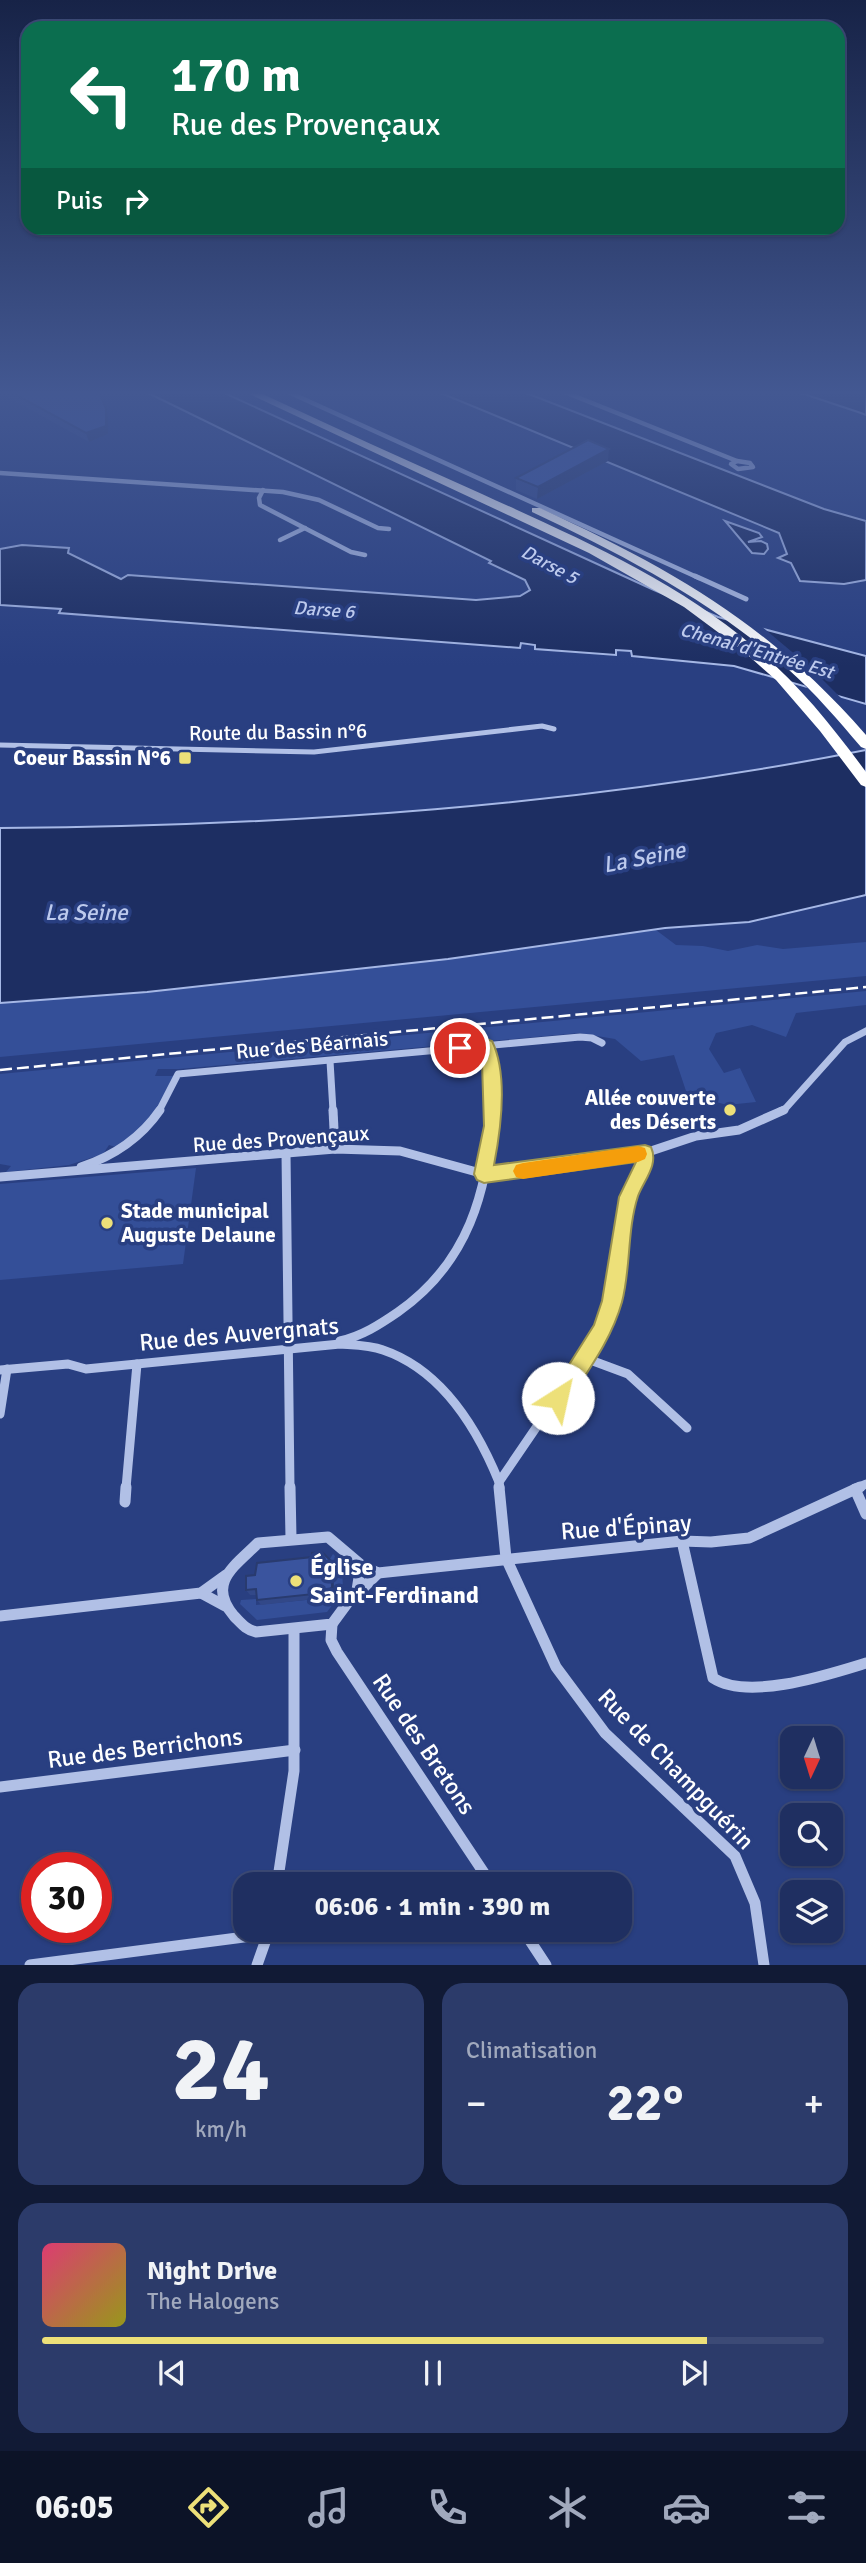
<!DOCTYPE html>
<html lang="fr">
<meta charset="utf-8">
<style>
body{margin:0;font-family:Signika,sans-serif;background:#2c3b6a;color:#f1f3f6;height:100vh;display:flex;flex-direction:column;font-size:26px;white-space:nowrap}
*{box-sizing:border-box;margin:0}
p{font-size:23px;color:#a1a9bd}
.icon{flex:none;width:38px;height:38px;fill:none;stroke:currentColor;stroke-width:2;stroke-linecap:round;stroke-linejoin:round}
.map{position:relative;height:1965px;overflow:hidden}
.drawer{display:flex;flex-direction:column;gap:18px;padding:18px;background:#111a35;flex:1}
.drawer>*{flex:none}
.hud{position:absolute;left:21px;top:21px;width:824px;height:214px;border-radius:21px;box-shadow:0 2px 5px #0004,0 0 0 2px #3c4a76;background:#0b6e4f;color:#fff;overflow:hidden}
.needle{width:46px;rotate:184deg}
.buttons{position:absolute;left:780px;top:1726px;display:grid;gap:14px}
.buttons a{display:grid;place-items:center;width:63px;height:63px;border-radius:14px;background:#1f2f61;box-shadow:0 2px 5px #0004,0 0 0 2px #3c4a76;font-size:35px}
.speed{position:absolute;left:21px;top:1852px;display:flex;gap:14px;font-size:35px;font-weight:700;text-align:center}
.speed>*{display:grid;place-content:center;width:91px;height:91px;border-radius:50%;background:#1f2f61;box-shadow:0 2px 5px #0004,0 0 0 2px #3c4a76;line-height:1}
.speed .limit{border:10px solid #d22;background:#fff;color:#111}
.pin{position:absolute;display:grid;place-items:center;width:60px;height:60px;color:#fff;margin:-30px;border:4px solid #fff;border-radius:50%;box-shadow:0 2px 7px #0007}
.me{position:absolute;width:77px;margin:-38px;rotate:35deg;stroke-linejoin:round;filter:drop-shadow(0 0 5px #0008)}
.turn{display:flex;align-items:center;gap:24px;height:147px;padding:0 35px;font-size:32px}
.turn .icon{width:91px;height:91px;stroke-width:2.5}
.turn b{display:block;font-size:49px;line-height:60px}
.then{display:flex;align-items:center;height:66px;padding:0 35px;background:#0003;gap:14px;font-size:26px}
.big{font-size:52px;font-weight:800;line-height:1.1}
.drawer .widget{flex:1;display:flex;flex-direction:column;justify-content:center;gap:10px;min-width:0;padding:0 24px;border-radius:21px;background:#2c3b6a}
.drawer .dial{align-items:center;gap:0}
.dial b{font-size:91px;line-height:1}
.song{display:flex;align-items:center;gap:21px}
.cover{width:84px;height:84px;border-radius:10px;background:linear-gradient(135deg,hsl(340 70% 55%),hsl(60 70% 35%))}
.played{height:7px;border-radius:4px;background:linear-gradient(90deg,#ede079 85%,#3c4a76 85%)}
.keys{display:flex;justify-content:space-around;direction:ltr}
.heat{display:flex;justify-content:space-between;align-items:center;font-size:38px;direction:ltr}
.drawer .tiles{flex:1;display:grid;gap:18px;grid-template-columns:1fr 1fr}
.widget:last-child{grid-column:span 2}
.trip{position:absolute;left:233px;top:1872px;width:399px;height:70px;border-radius:21px;background:#1f2f61;box-shadow:0 2px 5px #0004,0 0 0 2px #3c4a76;font-weight:800;line-height:70px;text-align:center}
.dock{display:flex;height:112px;justify-content:space-around;align-items:center;background:#0c1327;color:#a1a9bd}
.dock .icon{width:49px;height:49px}
.dock .on{color:#ede079}
.dock b{font-size:32px;color:#f1f3f6}
.map>svg:first-child{display:block}
.green{fill:#344f98}
.water{fill:#1d2e62;stroke:#a6b8e6;stroke-width:2}
.pier{fill:#293f81}
.lines{fill:none;stroke-linecap:round;stroke-linejoin:round}
.minor-far4{stroke:#b1c0e6;stroke-width:4.5}
.minor-far3{stroke:#b1c0e6;stroke-width:5}
.minor-far2{stroke:#b1c0e6;stroke-width:7}
.minor-far1{stroke:#b1c0e6;stroke-width:9}
.minor{stroke:#b1c0e6;stroke-width:11}
.motorway{fill:#fff;fill-rule:evenodd}
.rail{stroke:#fff;stroke-width:2.5;stroke-dasharray:12 5;stroke-linecap:butt}
.wall{fill:#324888}
.shaded-wall{fill:#293b6f}
.building{fill:#3a549e;stroke:#293b6f;stroke-width:2}
.route{fill:#ede079;stroke:#9a924f;stroke-width:2}
.slow{fill:#f59e0b}
.poi-dot{fill:#ede079;stroke:#293f81;stroke-width:2.5}
.labels{text-anchor:middle;stroke-width:7;stroke-linejoin:round;paint-order:stroke}
.far-water-label{font-size:19px;font-style:italic;fill:#bdcaed;stroke:#293f81}
.street-label{font-size:21px;fill:#fff;stroke:#293f81}
.poi-label{font-size:21px;font-weight:bold;fill:#fff;stroke:#293f81;text-anchor:end}
.water-label{font-size:23px;font-style:italic;fill:#bdcaed;stroke:#293f81}
.near-street-label{font-size:24px;fill:#fff;stroke:#293f81}
.near-poi-label{font-size:24px;font-weight:bold;fill:#fff;stroke:#293f81;text-anchor:start}
</style>
<div class="map">
<svg width="866" height="1965" viewBox="0 0 866 1965">
<rect width="100%" height="100%" fill="#293f81"/>
<g class="green">
<path d="M656 930 676 945 703 946 728 951 757 945 783 949 866 942V976L0 1057V1003L202 987Z"/>
<path d="M866 991V1005L796 1013 786 1037 752 1025 716 1033 709 1049 724 1073 740 1068 756 1102 727 1105 687 1094 674 1055 641 1061 615 1039 579 1033 179 1069H158L155 1076H175L157 1113 119 1148 109 1145 103 1154 69 1165 6 1172 11 1166 0 1164V1074Z"/>
<path d="M196 1168 183 1264 0 1280V1184Z"/>
<path d="M333 1554 342 1563 343 1591 327 1612 257 1620 240 1604 241 1600 256 1599V1605L316 1599 326 1602 334 1592 333 1567 328 1562Z"/>
</g>
<g class="water">
<path d="M144 391H220L654 590 718 617 866 656V704L734 666 632 656 631 651 616 650V655L535 649V645L521 643 520 648 59 613 61 609 0 605V549L22 545 69 548 68 553 121 579 128 575 476 600 520 596 530 590 525 580 489 563 491 561Z"/>
<path d="M436 391H521L824 509 866 521V580L844 584 800 581 791 563 778 558 787 554 779 533Z"/>
<path d="M795 391H866V415L861 413Z"/>
<path d="M725 521 759 533 762 537 748 542 761 541 767 544 768 549 764 554 752 553Z"/>
<path d="M866 750V895L749 922 665 928 448 959 147 992 0 1003V828C290 826 581 806 866 750Z"/>
</g>
<path class="pier" d="M720 613 760 625 810 667 844 701 811 692 785 665Z"/>
<g class="lines">
<g class="minor-far4">
<path d="M286 391 699 578"/>
<path d="M562 391 737 461"/>
<path d="M737 461 750 463 753 467 738 469 731 464Z"/>
<path d="M0 473 283 492 319 500 378 528 389 529"/>
<path d="M263 490 259 498 260 505 351 552 365 555"/>
<path d="M280 540 305 528"/>
</g>
<g class="minor-far3">
<path d="M695 576 746 599"/>
<path d="M0 745 314 752 542 726 554 729"/>
</g>
<g class="minor-far2">
<path d="M486 1045 492 1076 493 1111"/>
<path d="M330 1061 333 1111"/>
<path d="M159 1111 178 1074 580 1037 592 1038 602 1043"/>
<path d="M780 1111 785 1109 845 1042 866 1031"/>
</g>
<g class="minor-far1">
<path d="M333 1110 335 1149"/>
<path d="M286 1153 290 1488"/>
<path d="M81 1167C114 1156 140 1139 160 1110"/>
<path d="M0 1177 335 1149 400 1151 484 1174 645 1153 696 1136 739 1130 784 1110"/>
<path d="M340 1341C362 1336 379 1325 398 1312 468 1263 488 1192 493 1110"/>
<path d="M585 1358 628 1374 687 1428"/>
<path d="M0 1370 68 1364 86 1369 340 1344C354 1345 370 1345 383 1350 442 1370 477 1428 499 1482"/>
<path d="M0 1414 7 1369"/>
<path d="M126 1488 137 1364"/>
<path d="M500 1488 499 1482 602 1331 612 1301 629 1197 645 1161V1153"/>
<path d="M857 1488 866 1484"/>
</g>
<g class="minor">
<path d="M290 1487 291 1538"/>
<path d="M499 1487 506 1558 556 1667 605 1733 735 1856 755 1903 764 1965"/>
<path d="M855 1489 866 1514"/>
<path d="M125 1502 126 1487"/>
<path d="M328 1537 361 1565 357 1590 332 1624 256 1632C245 1629 242 1624 234 1616 206 1583 235 1566 258 1543Z"/>
<path d="M682 1541 713 1678C748 1701 827 1675 866 1663"/>
<path d="M361 1565 378 1573 682 1541 711 1542 749 1538 860 1487"/>
<path d="M201 1593 225 1606"/>
<path d="M356 1595 378 1573"/>
<path d="M0 1616 201 1593 226 1575"/>
<path d="M332 1624 331 1640 337 1652 492 1885"/>
<path d="M0 1787 295 1750"/>
<path d="M277 1885 294 1771V1629"/>
<path d="M523 1930 546 1965"/>
<path d="M30 1965 268 1934"/>
<path d="M257 1965 269 1931"/>
</g>
<g class="motorway">
<path d="M243 391H256C331 426 406 460 482 494 576 537 674 579 753 646 797 682 832 726 866 772V787L861 785 820 731 776 680 742 650 684 607 589 553Z"/>
<path d="M532 508H540C672 569 769 624 866 735V749L861 747C838 720 815 693 788 669 712 601 623 555 532 512Z"/>
</g>
<path class="rail" d="M0 1070 866 987"/>
</g>
<g class="wall">
<path d="M0 391H95L108 417V434L89 442 0 393Z"/>
<path d="M608 461 537 499 516 490V478Z"/>
<path d="M333 1567 334 1592 326 1602 316 1603 314 1599 261 1605 257 1600 256 1595H250L246 1590Z"/>
</g>
<g class="shaded-wall">
<path d="M106 408 108 417V434L89 442 86 433Z"/>
<path d="M609 449 608 461 537 499 538 487Z"/>
<path d="M331 1561 333 1567 334 1592 326 1602 323 1597Z"/>
</g>
<g class="building">
<path d="M9 391H95L101 397 106 408V426L86 433Z"/>
<path d="M588 440 609 449 538 487 516 478Z"/>
<path d="M322 1552 331 1561 332 1587 323 1597 313 1599V1594L257 1600 256 1589 246 1590V1576L255 1575 257 1563 312 1557V1553Z"/>
</g>
<linearGradient id="sky" x2="0" y2="1"><stop stop-color="#172347"/><stop offset="0.59" stop-color="#435892"/><stop offset="1" stop-color="#435892" stop-opacity="0"/></linearGradient>
<rect width="866" height="666" fill="url(#sky)"/>
<path class="route" d="M486 1039 492 1041C508 1074 501 1129 494 1165L645 1145 651 1147C659 1165 644 1180 638 1196 627 1230 631 1268 622 1302 611 1341 587 1372 566 1405L558 1408 551 1405 548 1398 594 1325 602 1301 619 1197 636 1162 484 1183 477 1180 474 1174 484 1126 482 1062 479 1053H454L451 1048 454 1043Z"/>
<path class="slow" d="M638 1146 645 1148 647 1154 645 1159 638 1162 523 1179 516 1177 513 1171 516 1165 523 1163Z"/>
<g class="poi-dot">
<rect x="178" y="751" width="14" height="14" rx="3.5"/>
<circle cx="730" cy="1110" r="7"/>
<circle cx="107" cy="1223" r="7"/>
<circle cx="296" cy="1581" r="7"/>
</g>
<g class="labels">
<g class="far-water-label">
<text transform="translate(550 564) rotate(28)" y="7">Darse 5</text>
<text transform="translate(324 609) rotate(4)" y="7">Darse 6</text>
<text transform="translate(757 650) rotate(16)" y="7">Chenal d'Entrée Est</text>
</g>
<g class="street-label">
<text transform="translate(278 732) rotate(-1)" y="7">Route du Bassin n°6</text>
<text transform="translate(312 1045) rotate(-5)" y="7">Rue des Béarnais</text>
<text transform="translate(281 1139) rotate(-4)" y="7">Rue des Provençaux</text>
</g>
<g class="poi-label">
<text x="171" y="765">Coeur Bassin N°6</text>
<text x="716" y="1105">Allée couverte<tspan x="716" dy="24">des Déserts</tspan></text>
<text x="121" y="1218" text-anchor="start">Stade municipal<tspan x="121" dy="24">Auguste Delaune</tspan></text>
</g>
<g class="water-label">
<text transform="translate(644 857) rotate(-11)" y="8">La Seine</text>
<text x="86" y="920">La Seine</text>
</g>
<g class="near-street-label">
<text transform="translate(239 1334) rotate(-5)" y="8">Rue des Auvergnats</text>
<text transform="translate(626 1527) rotate(-4)" y="8">Rue d'Épinay</text>
<text transform="translate(424 1744) rotate(56)" y="8">Rue des Bretons</text>
<text transform="translate(145 1748) rotate(-7)" y="8">Rue des Berrichons</text>
<text transform="translate(676 1769) rotate(46)" y="8">Rue de Champguérin</text>
</g>
<g class="near-poi-label">
<text x="310" y="1575">Église<tspan x="310" dy="28">Saint-Ferdinand</tspan></text>
</g>
</g>
</svg>
<div class="buttons">
<a><svg class="needle" viewBox="-14 -14 28 28"><path d="M0-13l5 13h-10z" fill="#e53935"/><path d="M0 13l5-13h-10z" fill="#a1a9bd"/></svg></a>
<a><svg class="icon" aria-label="search" viewBox="0 0 24 24"><circle cx="10" cy="10" r="6"/><path d="M15 15l6 6"/></svg></a>
<a><svg class="icon" aria-label="layers" viewBox="0 0 24 24"><path d="M12 4l9 5-9 5-9-5zM3 14l9 5 9-5"/></svg></a>
</div>
<div class="speed"><div class="limit">30</div></div>
<div class="pin" style="left:460px;top:1048px;background:#d93025"><svg class="icon" aria-label="arrive" viewBox="0 0 24 24"><path d="M6 21V4h12l-3 4 3 4H6"/></svg></div>
<svg class="me" style="left:558px;top:1398px" viewBox="-20 -20 40 40"><circle r="19" fill="#fff"/><path d="M0-13L10 11 0 6-10 11z" fill="#ede079"/></svg>
<div class="trip">06:06 · 1 min · 390 m</div>
<div class="hud">
<div class="turn"><svg class="icon" aria-label="left" viewBox="0 0 24 24"><path d="M17 20v-9H6M10 6l-5 5 5 5"/></svg><div><b>170 m</b>Rue des Provençaux</div></div>
<div class="then">Puis<svg class="icon" aria-label="right" viewBox="0 0 24 24"><path d="M7 20v-9h11M14 6l5 5-5 5"/></svg></div>
</div>
</div>
<section class="drawer">
<div class="tiles">
<div class="widget dial"><b>24</b><p>km/h</p></div>
<div class="widget"><p>Climatisation</p>
<div class="heat"><a>−</a><b class="big">22°</b><a>+</a></div>
</div>
<div class="widget">
<div class="song"><i class="cover"></i><div><b>Night Drive</b><p>The Halogens</p></div></div>
<div class="played"></div>
<div class="keys"><svg class="icon" aria-label="previous" viewBox="0 0 24 24"><path d="M18 5L8 12l10 7zM5 5v14"/></svg><svg class="icon" aria-label="pause" viewBox="0 0 24 24"><path d="M8 5v14M16 5v14"/></svg><svg class="icon" aria-label="next" viewBox="0 0 24 24"><path d="M6 5l10 7-10 7zM19 5v14"/></svg></div>
</div>
</div>
</section>
<nav class="dock">
<b>06:05</b>
<svg class="icon on" aria-label="directions" viewBox="0 0 24 24"><path d="M12 3l9 9-9 9-9-9zM9 14v-3h6M13 9l2 2-2 2"/></svg>
<svg class="icon" aria-label="music" viewBox="0 0 24 24"><path d="M9 18V5l10-2v13"/><circle cx="6" cy="18" r="3"/><circle cx="16" cy="16" r="3"/></svg>
<svg class="icon" aria-label="phone" viewBox="0 0 24 24"><path d="M5 4h4l2 5-3 2q2 4 5 5l2-3 5 2v4C11 20 4 13 5 4z"/></svg>
<svg class="icon" aria-label="climate" viewBox="0 0 24 24"><path d="M12 3v18M4 7l16 10M4 17L20 7"/></svg>
<svg class="icon" aria-label="car" viewBox="0 0 24 24"><path d="M5 17H2v-5l4-1 3-4h7l3 4 3 1v5h-3M9 17h6M6 11h13"/><circle cx="7" cy="17" r="2"/><circle cx="17" cy="17" r="2"/></svg>
<svg class="icon" aria-label="filters" viewBox="0 0 24 24"><path d="M4 7h16M4 17h16"/><circle cx="9" cy="7" r="2"/><circle cx="15" cy="17" r="2"/></svg>
</nav>
